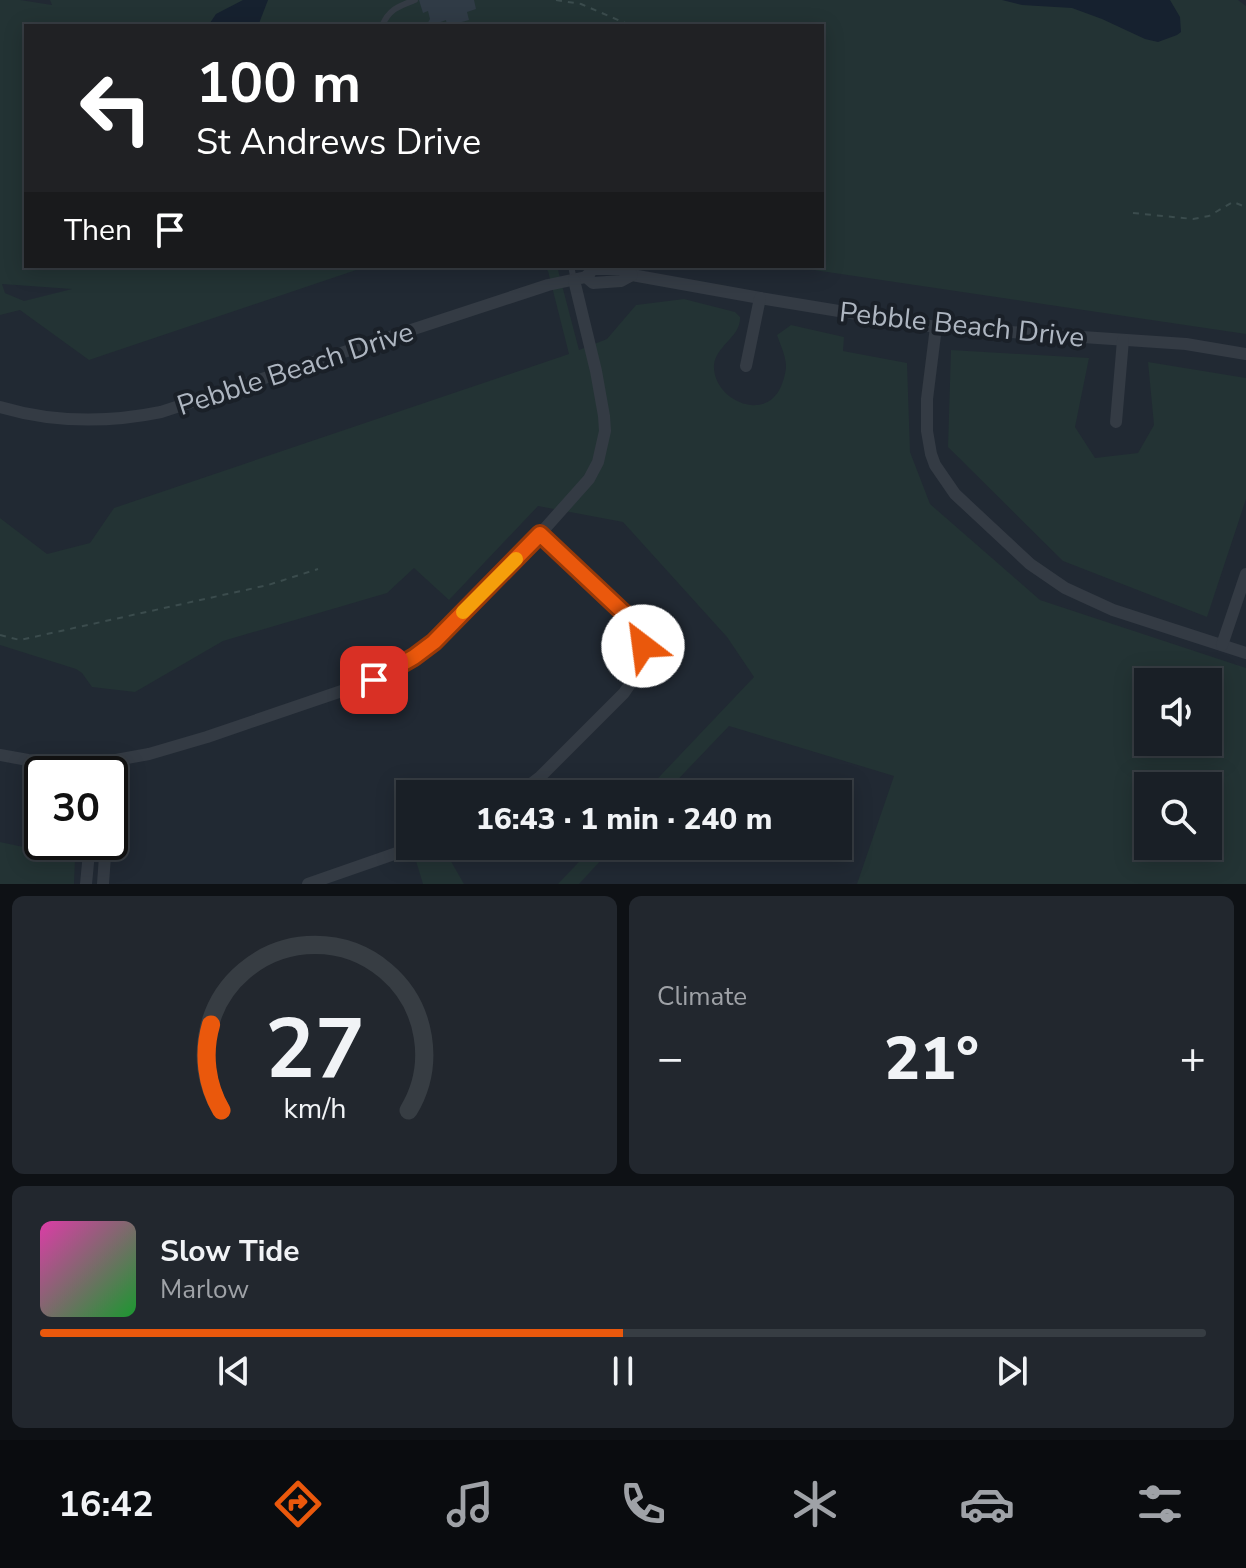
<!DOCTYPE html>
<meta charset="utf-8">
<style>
body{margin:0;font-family:"Nunito Sans",sans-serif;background:#22272e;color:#f1f3f6;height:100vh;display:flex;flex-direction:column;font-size:30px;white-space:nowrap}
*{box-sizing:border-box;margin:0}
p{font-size:26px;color:#9fa2a7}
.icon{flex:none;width:44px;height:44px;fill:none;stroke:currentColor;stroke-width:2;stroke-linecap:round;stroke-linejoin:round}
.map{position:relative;height:884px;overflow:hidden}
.details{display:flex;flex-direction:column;gap:12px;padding:12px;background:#0e1115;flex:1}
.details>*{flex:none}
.banner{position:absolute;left:24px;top:24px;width:800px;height:244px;border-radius:0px;box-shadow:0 4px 20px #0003,0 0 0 2px #373d43;background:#202124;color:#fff;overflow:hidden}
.buttons{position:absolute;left:1134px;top:668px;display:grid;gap:16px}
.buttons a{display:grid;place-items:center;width:88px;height:88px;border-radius:0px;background:#191f26;box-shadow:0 4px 20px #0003,0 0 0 2px #373d43;font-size:40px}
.speed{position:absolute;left:24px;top:756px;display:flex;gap:16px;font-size:40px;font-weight:700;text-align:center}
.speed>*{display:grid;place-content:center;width:104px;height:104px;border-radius:50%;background:#191f26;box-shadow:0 4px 20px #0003,0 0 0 2px #373d43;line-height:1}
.speed .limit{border:4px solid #111;border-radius:12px;background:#fff;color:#111}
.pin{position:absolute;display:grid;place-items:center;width:68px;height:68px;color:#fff;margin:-34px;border-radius:16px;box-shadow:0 4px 12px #0006}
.me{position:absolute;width:88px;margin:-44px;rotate:330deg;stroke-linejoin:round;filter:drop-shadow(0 0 6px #0008)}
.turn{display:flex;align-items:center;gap:28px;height:168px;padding:0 40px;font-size:36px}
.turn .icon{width:104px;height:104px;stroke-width:2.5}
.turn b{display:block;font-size:56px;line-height:68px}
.then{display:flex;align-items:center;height:76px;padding:0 40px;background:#0003;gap:16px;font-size:30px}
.big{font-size:60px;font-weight:800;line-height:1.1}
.details .card{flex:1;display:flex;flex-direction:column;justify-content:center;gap:12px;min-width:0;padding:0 28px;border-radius:12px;background:#22272e}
.details .dial{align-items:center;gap:0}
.dial svg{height:208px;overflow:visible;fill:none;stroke:#373d43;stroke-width:7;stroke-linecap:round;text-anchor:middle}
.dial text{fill:#f1f3f6;stroke:none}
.song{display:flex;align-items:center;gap:24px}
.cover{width:96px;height:96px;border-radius:12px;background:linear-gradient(135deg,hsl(320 70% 55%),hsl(130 70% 35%))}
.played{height:8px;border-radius:4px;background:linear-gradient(90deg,#ea580c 50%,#373d43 50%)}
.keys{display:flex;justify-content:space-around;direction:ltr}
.heat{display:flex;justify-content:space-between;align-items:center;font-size:44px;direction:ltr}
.details .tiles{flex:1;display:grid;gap:12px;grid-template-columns:1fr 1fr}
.card:last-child{grid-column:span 2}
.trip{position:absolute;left:396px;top:780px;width:456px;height:80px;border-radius:0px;background:#191f26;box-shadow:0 4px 20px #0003,0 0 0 2px #373d43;font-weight:800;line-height:80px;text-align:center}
.menu{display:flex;height:128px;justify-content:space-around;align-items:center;background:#0a0c0f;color:#9fa2a7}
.menu .icon{width:56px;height:56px}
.menu .current{color:#ea580c}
.menu b{font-size:36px;color:#f1f3f6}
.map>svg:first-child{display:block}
.green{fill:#233334;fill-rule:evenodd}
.water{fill:#16212f}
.building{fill:#303b46}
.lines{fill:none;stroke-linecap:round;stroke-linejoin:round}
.path{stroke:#3b4c4d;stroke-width:2;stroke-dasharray:6 6;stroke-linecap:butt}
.lane{stroke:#343b44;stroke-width:6}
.street{stroke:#343b44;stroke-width:12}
.route-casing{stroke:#983908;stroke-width:20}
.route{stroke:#ea580c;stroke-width:14}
.slow{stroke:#f59e0b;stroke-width:14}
.labels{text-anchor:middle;stroke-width:8;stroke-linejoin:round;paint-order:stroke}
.street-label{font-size:28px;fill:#aeb6c1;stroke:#1a2028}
</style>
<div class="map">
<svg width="1246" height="884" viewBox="0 0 1246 884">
<rect width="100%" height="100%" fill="#212933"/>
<g class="green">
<path d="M0 0H20L52 5 50 0H1238L1246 6V334L787 266H822V26H26V266H368L89 360 20 310 0 315ZM2 284 72 289 24 301 5 293Z"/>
<path d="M542 266H557L579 350 607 339 636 305 684 299 735 312 740 317C741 337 716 345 714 365 712 400 767 425 782 384 784 379 786 371 786 366 786 356 780 344 777 335L791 325 844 337 843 351 907 363 910 452 930 504 1040 600 1246 668V884H857L894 776 729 726 664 794H643L754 677 727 637 623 522 538 506 449 600 414 568 387 593 223 641 135 692 92 687 82 673 76 669 0 645V518L47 554 90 543 114 508 569 354 548 271ZM1148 682H1208V742H1148ZM1148 786H1208V846H1148Z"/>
<path d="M951 350 1089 358 1075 427 1095 458 1138 453 1154 425 1148 362 1246 378V499L1207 617 1063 561 948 447Z"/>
<path d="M0 842 75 858 74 884H0Z"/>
<path d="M594 846H614L579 884H558Z"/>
<path d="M445 851 464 884H423L416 861Z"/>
</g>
<g class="water">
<path d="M243 0H268L258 26H208L216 14Z"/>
<path d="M1002 0H1170L1180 17 1181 32 1177 35 1158 42 1145 39 1102 19 1072 8 1022 5Z"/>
</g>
<path class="building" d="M419 0H474L476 9 467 12 469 20 447 26 446 20 438 23 436 26H426L430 19 428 11 423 13Z"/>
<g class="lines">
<g class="path">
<path d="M556 0 581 4 632 26"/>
<path d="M1133 213 1193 219 1209 216 1233 202 1246 207"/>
<path d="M0 635 20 640 268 585 318 569"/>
</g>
<g class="lane">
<path d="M382 26C389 9 399 6 415 0"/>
<path d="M571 266 574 280"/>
</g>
<g class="street">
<path d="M632 275 760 298 936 327 1186 344 1246 354"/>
<path d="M936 327 927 399V431L931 454 935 465 955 494 1030 564 1065 588 1113 610 1246 653"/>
<path d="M746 366 760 298"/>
<path d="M0 407C54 423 107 423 161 412L548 285 586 277 593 269H622L632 275 621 281 593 283 586 277"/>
<path d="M1116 422 1123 340"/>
<path d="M1222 645 1246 574"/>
<path d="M0 755 28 760 62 763 105 762 149 754 207 737 374 680 414 657 434 642 540 534 589 479 598 462 605 431 604 416 596 371 574 280"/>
<path d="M518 794 540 777 624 693 640 669 643 658V646L634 623 540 534"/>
<path d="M86 884 90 842"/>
<path d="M103 884 106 842"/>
<path d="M308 884 417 846"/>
</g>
</g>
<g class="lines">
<g class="route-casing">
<path id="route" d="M374 680 414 657 434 642 540 534 626 615 634 623 643 646"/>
</g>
<use href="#route" class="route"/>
<path class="slow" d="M463 612 516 559"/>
</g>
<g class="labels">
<g class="street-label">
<text transform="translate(962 324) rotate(6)" y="10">Pebble Beach Drive</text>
<text transform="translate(295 368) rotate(-18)" y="10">Pebble Beach Drive</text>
</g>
</g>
</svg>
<div class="buttons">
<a><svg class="icon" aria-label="sound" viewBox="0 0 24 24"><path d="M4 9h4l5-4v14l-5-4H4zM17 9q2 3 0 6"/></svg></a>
<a><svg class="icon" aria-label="search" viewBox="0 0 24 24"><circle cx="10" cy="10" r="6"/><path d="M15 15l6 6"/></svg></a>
</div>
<div class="speed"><div class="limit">30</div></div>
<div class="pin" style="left:374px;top:680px;background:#d93025"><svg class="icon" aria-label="arrive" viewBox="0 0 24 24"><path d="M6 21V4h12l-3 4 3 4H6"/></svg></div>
<svg class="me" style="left:643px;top:646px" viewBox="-20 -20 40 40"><circle r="19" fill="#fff"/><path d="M0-13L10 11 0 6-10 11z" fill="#ea580c"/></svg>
<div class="trip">16:43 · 1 min · 240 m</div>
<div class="banner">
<div class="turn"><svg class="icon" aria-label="left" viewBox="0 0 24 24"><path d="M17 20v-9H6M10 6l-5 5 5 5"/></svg><div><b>100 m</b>St Andrews Drive</div></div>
<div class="then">Then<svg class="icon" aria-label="arrive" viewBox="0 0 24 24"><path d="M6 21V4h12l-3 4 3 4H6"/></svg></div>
</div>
</div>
<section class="details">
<div class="tiles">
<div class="card dial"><svg viewBox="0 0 100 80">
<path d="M14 69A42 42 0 1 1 86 69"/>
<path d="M14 69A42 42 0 0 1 10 36" stroke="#ea580c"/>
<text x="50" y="56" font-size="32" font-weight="700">27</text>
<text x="50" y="72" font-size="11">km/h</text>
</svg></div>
<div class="card"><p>Climate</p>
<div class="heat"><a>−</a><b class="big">21°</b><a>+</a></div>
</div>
<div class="card">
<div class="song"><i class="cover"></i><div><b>Slow Tide</b><p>Marlow</p></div></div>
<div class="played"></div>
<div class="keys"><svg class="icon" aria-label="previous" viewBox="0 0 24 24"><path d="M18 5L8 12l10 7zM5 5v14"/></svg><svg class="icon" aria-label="pause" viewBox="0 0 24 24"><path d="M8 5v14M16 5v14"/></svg><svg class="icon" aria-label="next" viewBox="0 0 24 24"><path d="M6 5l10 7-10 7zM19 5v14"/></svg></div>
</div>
</div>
</section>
<nav class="menu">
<b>16:42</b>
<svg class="icon current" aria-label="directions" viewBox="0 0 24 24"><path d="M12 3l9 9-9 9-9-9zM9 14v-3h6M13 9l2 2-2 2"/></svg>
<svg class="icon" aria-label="music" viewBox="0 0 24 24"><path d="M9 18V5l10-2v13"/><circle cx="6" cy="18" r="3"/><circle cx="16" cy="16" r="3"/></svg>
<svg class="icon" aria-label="phone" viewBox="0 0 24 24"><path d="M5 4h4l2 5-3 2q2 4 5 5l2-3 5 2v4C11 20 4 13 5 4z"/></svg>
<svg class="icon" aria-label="climate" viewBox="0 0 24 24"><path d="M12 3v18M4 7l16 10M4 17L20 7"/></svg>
<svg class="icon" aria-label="car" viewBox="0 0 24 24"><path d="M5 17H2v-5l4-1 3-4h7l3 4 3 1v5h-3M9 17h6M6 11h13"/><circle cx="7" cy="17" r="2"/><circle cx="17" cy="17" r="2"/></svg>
<svg class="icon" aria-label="filters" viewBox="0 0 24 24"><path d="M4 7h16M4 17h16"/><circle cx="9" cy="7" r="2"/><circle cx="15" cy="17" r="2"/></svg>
</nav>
